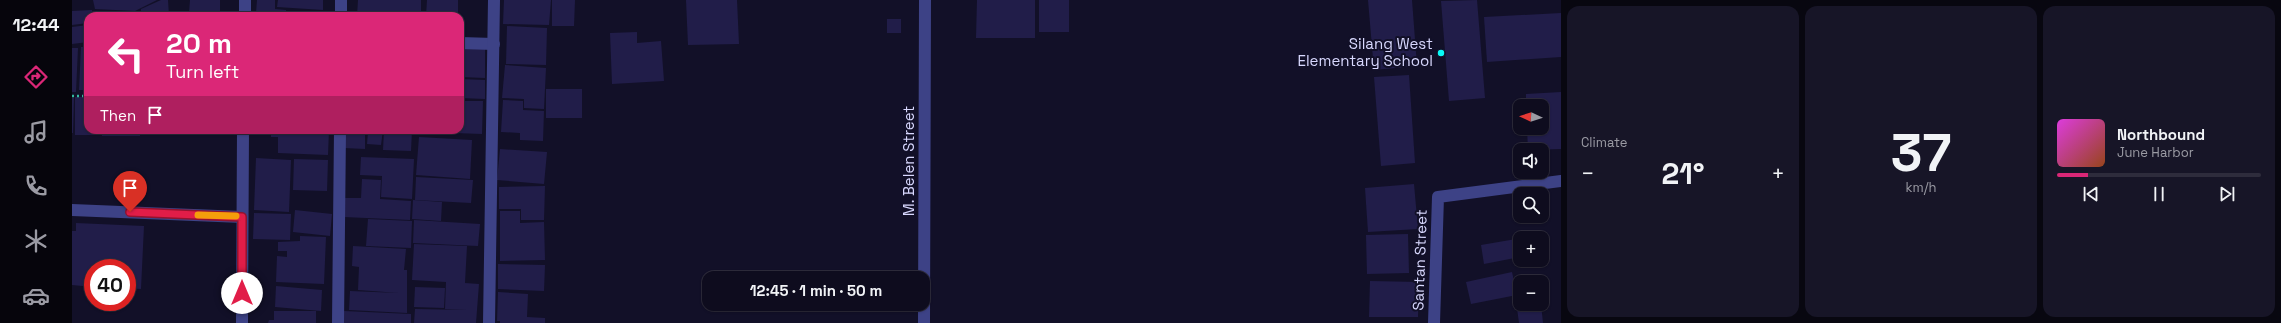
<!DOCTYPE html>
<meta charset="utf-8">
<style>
body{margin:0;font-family:"Space Grotesk",sans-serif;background:#171527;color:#f1f3f6;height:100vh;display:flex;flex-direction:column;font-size:15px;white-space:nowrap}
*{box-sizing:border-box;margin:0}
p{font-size:13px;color:#9b9ba4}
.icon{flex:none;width:22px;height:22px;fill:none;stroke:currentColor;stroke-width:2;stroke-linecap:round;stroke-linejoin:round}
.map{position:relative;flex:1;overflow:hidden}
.sheet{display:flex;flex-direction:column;gap:6px;padding:6px;background:#080710;width:720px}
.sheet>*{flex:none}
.guide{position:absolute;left:12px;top:12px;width:380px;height:122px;border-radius:12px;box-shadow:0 1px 3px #0004,0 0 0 1px #2e2c3c;background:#db2777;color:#fff;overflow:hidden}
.needle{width:26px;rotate:274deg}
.fabs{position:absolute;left:1441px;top:99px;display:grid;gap:8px}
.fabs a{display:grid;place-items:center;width:36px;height:36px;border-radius:8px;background:#0e0c1e;box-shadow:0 1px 3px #0004,0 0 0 1px #2e2c3c;font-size:20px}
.speed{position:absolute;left:12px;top:259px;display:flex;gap:8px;font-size:20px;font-weight:700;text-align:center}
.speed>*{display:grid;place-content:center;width:52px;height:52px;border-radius:50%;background:#0e0c1e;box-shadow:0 1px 3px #0004,0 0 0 1px #2e2c3c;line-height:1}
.speed .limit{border:6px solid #d22;background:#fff;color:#111}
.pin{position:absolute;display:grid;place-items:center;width:34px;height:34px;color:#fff;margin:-41px -17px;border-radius:50% 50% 50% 0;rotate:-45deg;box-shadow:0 0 4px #0007}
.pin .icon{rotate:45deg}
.me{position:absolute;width:44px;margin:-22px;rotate:0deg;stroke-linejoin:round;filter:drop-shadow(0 0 3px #0008)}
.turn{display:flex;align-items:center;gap:14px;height:84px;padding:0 16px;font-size:18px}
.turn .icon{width:52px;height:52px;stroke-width:2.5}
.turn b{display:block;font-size:28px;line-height:34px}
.then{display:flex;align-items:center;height:38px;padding:0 16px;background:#0003;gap:8px;font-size:15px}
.big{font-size:30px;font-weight:600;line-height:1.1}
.sheet .tile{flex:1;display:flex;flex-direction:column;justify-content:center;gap:6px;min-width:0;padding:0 14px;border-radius:12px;background:#171527}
.sheet .dial{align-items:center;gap:0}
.dial b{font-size:52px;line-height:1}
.song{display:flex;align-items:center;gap:12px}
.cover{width:48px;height:48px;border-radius:6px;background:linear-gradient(135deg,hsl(300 70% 55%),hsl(20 70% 35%))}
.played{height:4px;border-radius:2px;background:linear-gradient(90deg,#db2777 15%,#2e2c3c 15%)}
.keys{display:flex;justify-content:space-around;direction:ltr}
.heat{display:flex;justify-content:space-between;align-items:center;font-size:22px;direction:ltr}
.sheet .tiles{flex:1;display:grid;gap:6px;grid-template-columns:repeat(3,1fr)}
.trip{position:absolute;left:630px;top:271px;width:228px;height:40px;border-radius:12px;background:#0e0c1e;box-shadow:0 1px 3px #0004,0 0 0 1px #2e2c3c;font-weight:600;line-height:40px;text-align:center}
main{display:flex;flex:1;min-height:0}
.dock{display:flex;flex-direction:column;width:72px;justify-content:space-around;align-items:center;background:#06050c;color:#9b9ba4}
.dock .icon{width:28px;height:28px}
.dock .on{color:#db2777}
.dock b{font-size:18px;color:#f1f3f6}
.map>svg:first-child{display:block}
.building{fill:#211d49}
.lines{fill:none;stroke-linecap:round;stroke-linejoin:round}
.path{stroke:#33b8a1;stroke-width:2.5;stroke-dasharray:2 3;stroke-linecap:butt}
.minor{stroke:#3d4286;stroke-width:12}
.route-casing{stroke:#92132f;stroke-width:10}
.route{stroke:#e11d48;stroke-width:7}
.slow{stroke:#f59e0b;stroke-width:7}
.poi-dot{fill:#09faf7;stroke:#121028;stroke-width:1.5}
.labels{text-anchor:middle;stroke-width:4;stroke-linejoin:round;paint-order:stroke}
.poi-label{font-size:15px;fill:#d8d8fe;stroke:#121028;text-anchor:end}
.street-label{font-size:15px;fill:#d8d8fe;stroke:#121028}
</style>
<main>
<nav class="dock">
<b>12:44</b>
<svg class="icon on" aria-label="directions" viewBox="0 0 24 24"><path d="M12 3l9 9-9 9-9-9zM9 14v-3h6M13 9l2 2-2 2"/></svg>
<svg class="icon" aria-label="music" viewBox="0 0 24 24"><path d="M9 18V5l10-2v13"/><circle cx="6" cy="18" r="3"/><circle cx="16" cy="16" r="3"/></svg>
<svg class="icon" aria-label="phone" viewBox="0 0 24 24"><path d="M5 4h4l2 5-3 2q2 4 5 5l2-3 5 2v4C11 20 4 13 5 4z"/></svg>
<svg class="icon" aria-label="climate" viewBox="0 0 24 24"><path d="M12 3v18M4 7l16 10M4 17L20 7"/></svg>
<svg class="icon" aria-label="car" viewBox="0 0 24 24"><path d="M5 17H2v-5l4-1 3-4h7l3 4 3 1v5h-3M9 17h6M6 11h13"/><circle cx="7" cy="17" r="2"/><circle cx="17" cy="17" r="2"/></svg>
</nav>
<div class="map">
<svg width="1489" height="323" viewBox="0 0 1489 323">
<rect width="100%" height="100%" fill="#121028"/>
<g class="building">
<path d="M21 0H85L63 11 23 9Z"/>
<path d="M89 0H96L97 16H69V9Z"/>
<path d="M118 0H148V16H124V14L117 13Z"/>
<path d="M185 0H203V9L214 10V15L184 13Z"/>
<path d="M206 0H251V10L205 7Z"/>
<path d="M286 0H349V16H285Z"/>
<path d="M355 0H386V16H354Z"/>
<path d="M432 0H479L477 25 431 24Z"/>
<path d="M480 0H503L502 26H480Z"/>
<path d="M614 0H665L667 44 616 45Z"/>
<path d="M905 0H963V38H904Z"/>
<rect x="967" y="0" width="30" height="32"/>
<path d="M1296 0H1340L1345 66 1302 70Z"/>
<path d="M1405 0 1413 98 1377 101 1369 1Z"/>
<path d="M20 10 21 16H16V23L0 25V11Z"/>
<path d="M25 12 68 14V16H26Z"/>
<path d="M1489 13V57L1415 62 1412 17Z"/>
<rect x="815" y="19" width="14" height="14"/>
<path d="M16 25V42L0 44V27Z"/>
<path d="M435 26 475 28 474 65 434 64Z"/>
<path d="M565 32V43L589 41 592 81 540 84 538 33Z"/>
<path d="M9 47H16V90H7Z"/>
<path d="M0 48H6L4 92H0Z"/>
<path d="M388 49H413V78L388 77Z"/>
<path d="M433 65 474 68 472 109 452 108V99L430 98Z"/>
<path d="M1337 75 1343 163 1309 166 1302 77Z"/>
<path d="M388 79 413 80V99L388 98Z"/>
<rect x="474" y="89" width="36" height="29"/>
<path d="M1489 92V149L1456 150 1455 128H1470V106H1454V94Z"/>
<path d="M3 97H16V130H27V135H3Z"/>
<path d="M0 98H2L1 133H0Z"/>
<path d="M431 100 451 101V110L472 111 471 141 448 140V133L429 132Z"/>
<path d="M388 101H411L410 134 355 132V130H388Z"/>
<path d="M29 130H68V136H30Z"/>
<path d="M199 130H257L256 155 206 153V137H199Z"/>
<path d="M283 130H311L309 145 295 144 296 132H283Z"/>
<path d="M312 130H340L339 151 311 150Z"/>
<path d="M272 133 293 134V149L272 148Z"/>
<path d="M347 137 400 140 398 179 344 175Z"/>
<path d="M428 149 475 152 472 184 425 180Z"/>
<path d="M289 157 342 159 340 199 309 197 310 176 288 175Z"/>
<path d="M184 158 219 160 217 212 182 210Z"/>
<path d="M222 159 256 160 255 191 221 190Z"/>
<path d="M344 177 401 180 399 203 343 200Z"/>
<path d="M290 179 309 180 308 199 339 201 338 220 272 217 273 198H289Z"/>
<path d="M1342 184 1346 229 1296 232 1293 188Z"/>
<path d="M473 186 472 220H449V209H427V187Z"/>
<path d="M341 200 370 202 369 221 340 219Z"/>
<path d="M223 210 260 214 258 236 221 232Z"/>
<path d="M428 211H448V223L472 222 473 260 428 261Z"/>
<path d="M182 213 219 214 218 240 181 239Z"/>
<path d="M296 219 340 221 339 248 294 246Z"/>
<path d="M342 220 408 224 406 246 341 243Z"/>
<path d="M4 223 72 226 69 289 55 288V268H21V287L0 285V231H4Z"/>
<path d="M1336 234 1337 273 1295 274 1294 235Z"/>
<path d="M228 236 254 237 252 284 204 282 205 256 215 257V251H206V242L228 241Z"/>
<path d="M1444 239 1448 257 1412 264 1409 245Z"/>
<path d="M342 244 395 246 393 283 407 284 404 323H342L343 309 395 310 373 309 374 282 340 280Z"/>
<path d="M281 246 334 249 332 270H335V313L277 310 278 291 327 293 286 290 287 267 280 266Z"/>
<path d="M426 264 473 265 472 291 426 289Z"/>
<path d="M1440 272 1445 295 1399 304 1394 282Z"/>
<path d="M1298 281 1347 282 1346 317H1297Z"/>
<path d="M204 286 250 290 249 311 203 307Z"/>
<path d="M343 287 373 288 372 308 342 307Z"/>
<path d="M426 292 456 294 455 317 473 318V323H428V321H425Z"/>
<path d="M1448 300V304H1469L1471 323H1447L1444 301Z"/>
<path d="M202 311H244V323H196L197 320H202Z"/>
<path d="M272 311 339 314V323H272Z"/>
</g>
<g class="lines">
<path class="path" d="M0 96H16"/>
<g class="minor">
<path d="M173 16V0"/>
<path d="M269 16V0"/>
<path d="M388 43 422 44"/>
<path d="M0 210 170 217"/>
<path d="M170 323 171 130"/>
<path d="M266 323 268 130"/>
<path d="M417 323 422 0"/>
<path d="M852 323 853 0"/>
<path d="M1362 323 1366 197 1489 181"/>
</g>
</g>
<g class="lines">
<g class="route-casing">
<path id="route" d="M58 212 170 217V293"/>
</g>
<use href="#route" class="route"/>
<path class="slow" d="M126 215 164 216"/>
</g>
<circle class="poi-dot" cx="1369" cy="53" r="4"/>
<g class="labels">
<g class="poi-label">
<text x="1361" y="49">Silang West<tspan x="1361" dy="17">Elementary School</tspan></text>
</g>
<g class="street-label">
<text transform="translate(837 161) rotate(-90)" y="5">M. Belen Street</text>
<text transform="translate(1348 260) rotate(-88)" y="5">Santan Street</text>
</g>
</g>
</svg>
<div class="fabs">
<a><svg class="needle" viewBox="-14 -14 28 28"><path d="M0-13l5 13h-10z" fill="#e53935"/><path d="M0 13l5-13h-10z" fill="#9b9ba4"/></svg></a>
<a><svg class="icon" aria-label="sound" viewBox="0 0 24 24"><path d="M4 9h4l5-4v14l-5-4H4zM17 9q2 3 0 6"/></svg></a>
<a><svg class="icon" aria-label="search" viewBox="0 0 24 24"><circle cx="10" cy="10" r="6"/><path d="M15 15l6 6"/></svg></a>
<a>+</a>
<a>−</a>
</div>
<div class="speed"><div class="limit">40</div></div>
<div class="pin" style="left:58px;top:212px;background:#d93025"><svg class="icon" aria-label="arrive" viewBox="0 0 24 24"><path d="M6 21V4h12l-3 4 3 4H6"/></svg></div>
<svg class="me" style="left:170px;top:293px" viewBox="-20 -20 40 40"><circle r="19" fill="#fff"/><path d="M0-13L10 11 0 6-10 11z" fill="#e11d48"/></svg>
<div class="trip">12:45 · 1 min · 50 m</div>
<div class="guide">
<div class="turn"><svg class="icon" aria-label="left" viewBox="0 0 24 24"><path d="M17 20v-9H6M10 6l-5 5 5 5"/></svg><div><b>20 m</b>Turn left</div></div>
<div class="then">Then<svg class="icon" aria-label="arrive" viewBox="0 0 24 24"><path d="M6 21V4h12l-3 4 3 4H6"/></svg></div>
</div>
</div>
<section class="sheet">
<div class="tiles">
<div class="tile"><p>Climate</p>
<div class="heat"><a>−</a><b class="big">21°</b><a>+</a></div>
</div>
<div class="tile dial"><b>37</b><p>km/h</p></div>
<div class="tile">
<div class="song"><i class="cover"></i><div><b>Northbound</b><p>June Harbor</p></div></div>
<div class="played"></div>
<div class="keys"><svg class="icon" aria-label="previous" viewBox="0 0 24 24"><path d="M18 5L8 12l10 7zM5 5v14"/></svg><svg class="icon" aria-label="pause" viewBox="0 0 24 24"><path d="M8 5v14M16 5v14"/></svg><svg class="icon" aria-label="next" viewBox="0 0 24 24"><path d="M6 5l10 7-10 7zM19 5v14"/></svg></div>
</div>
</div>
</section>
</main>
